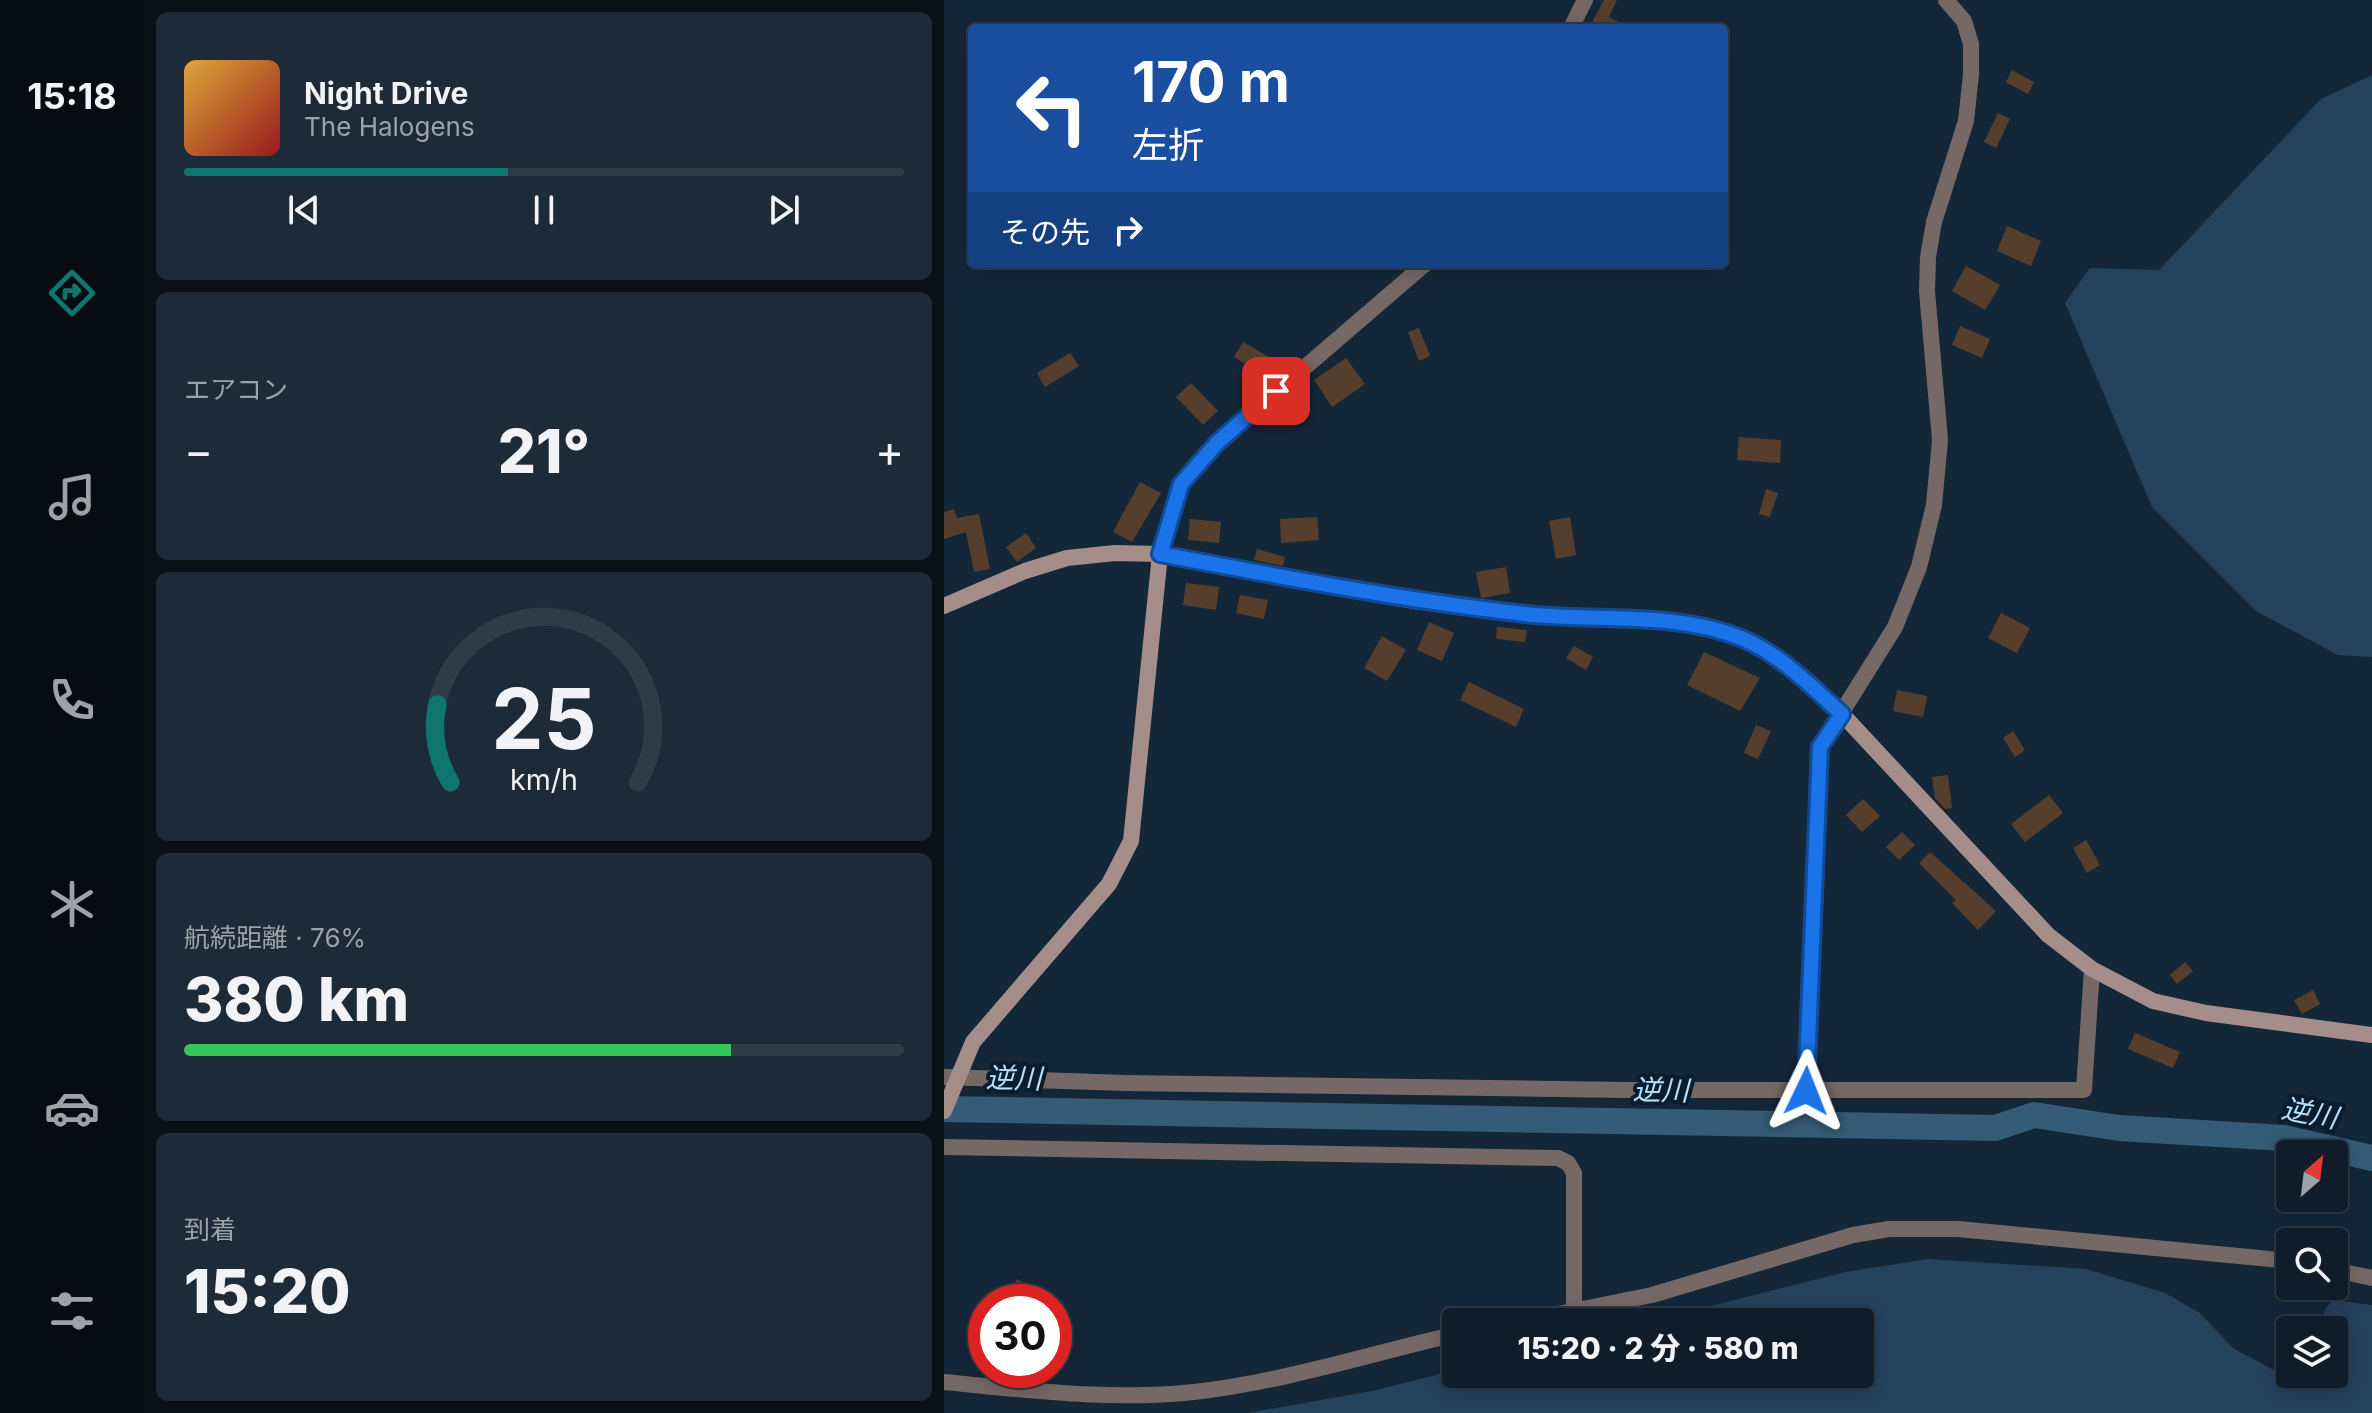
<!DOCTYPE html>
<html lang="ja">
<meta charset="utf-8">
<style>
body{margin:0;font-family:Inter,"Noto Sans JP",sans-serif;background:#1d2a37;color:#f1f3f6;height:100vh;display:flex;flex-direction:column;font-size:30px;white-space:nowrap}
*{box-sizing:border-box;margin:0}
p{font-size:26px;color:#9ba2a9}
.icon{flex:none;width:44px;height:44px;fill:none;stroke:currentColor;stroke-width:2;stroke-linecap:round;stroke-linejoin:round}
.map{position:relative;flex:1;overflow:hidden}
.side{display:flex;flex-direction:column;gap:12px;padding:12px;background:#081018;width:800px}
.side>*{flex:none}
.guide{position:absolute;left:24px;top:24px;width:760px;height:244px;border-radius:8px;box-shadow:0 4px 20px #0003,0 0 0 2px #2f3b47;background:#1a4fa0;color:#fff;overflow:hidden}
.needle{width:52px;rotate:28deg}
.controls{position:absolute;left:1332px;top:1140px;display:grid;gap:16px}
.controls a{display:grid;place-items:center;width:72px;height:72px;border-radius:8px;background:#0f1d2b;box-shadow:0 4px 20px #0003,0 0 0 2px #2f3b47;font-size:40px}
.speed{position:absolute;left:24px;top:1284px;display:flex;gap:16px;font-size:40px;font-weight:700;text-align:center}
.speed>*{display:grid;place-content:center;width:104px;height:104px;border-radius:50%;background:#0f1d2b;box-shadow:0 4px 20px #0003,0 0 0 2px #2f3b47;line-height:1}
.speed .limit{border:12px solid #d22;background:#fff;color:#111}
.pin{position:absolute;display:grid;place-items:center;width:68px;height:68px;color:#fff;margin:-34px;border-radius:16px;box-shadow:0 4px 12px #0006}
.me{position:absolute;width:88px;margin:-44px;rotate:2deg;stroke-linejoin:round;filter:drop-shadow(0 0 6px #0008)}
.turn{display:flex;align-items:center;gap:28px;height:168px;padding:0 32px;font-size:36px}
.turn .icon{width:104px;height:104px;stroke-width:2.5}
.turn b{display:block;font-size:56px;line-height:68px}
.then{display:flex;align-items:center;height:76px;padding:0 32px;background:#0003;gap:16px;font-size:30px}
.big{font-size:60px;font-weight:800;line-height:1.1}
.side .tile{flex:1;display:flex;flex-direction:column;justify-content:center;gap:12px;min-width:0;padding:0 28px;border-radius:12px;background:#1d2a37}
.side .dial{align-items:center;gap:0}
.dial svg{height:208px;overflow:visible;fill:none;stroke:#2f3b47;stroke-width:7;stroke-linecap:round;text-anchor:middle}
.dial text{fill:#f1f3f6;stroke:none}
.song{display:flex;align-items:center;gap:24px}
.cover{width:96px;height:96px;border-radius:12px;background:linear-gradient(135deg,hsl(40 70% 55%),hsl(0 70% 35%))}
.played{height:8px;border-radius:4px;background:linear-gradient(90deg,#0f766e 45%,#2f3b47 45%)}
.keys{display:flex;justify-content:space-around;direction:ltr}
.heat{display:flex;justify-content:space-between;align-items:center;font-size:44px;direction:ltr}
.charge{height:12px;border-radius:6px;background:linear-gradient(90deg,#34c759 76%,#2f3b47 0)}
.trip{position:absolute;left:498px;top:1308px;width:432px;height:80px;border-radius:8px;background:#0f1d2b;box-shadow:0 4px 20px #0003,0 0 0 2px #2f3b47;font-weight:800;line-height:80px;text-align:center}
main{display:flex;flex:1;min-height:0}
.menu{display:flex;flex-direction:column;width:144px;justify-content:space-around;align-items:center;background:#060c11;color:#9ba2a9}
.menu .icon{width:56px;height:56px}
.menu .selected{color:#0f766e}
.menu b{font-size:36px;color:#f1f3f6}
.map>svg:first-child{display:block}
.green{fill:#25425c}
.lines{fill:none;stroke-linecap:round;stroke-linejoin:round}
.river{stroke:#355c76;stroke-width:26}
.building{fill:#553f2c}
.street{stroke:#766865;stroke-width:16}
.secondary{stroke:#a58d89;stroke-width:16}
.route-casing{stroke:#114b97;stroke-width:20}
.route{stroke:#1a73e8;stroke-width:14}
.labels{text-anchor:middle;stroke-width:8;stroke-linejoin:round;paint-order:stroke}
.water-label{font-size:28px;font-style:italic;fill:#b9e0fb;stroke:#0a1d2f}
</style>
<main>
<nav class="menu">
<b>15:18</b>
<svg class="icon selected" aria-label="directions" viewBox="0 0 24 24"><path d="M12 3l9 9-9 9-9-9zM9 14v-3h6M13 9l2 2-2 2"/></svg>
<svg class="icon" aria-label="music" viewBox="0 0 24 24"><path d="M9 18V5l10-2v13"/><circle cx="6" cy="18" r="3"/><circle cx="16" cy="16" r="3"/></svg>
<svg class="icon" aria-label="phone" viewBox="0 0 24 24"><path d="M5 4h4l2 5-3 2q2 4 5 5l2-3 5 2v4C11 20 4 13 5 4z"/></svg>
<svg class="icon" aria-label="climate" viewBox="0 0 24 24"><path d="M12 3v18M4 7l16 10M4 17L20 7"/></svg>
<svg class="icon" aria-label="car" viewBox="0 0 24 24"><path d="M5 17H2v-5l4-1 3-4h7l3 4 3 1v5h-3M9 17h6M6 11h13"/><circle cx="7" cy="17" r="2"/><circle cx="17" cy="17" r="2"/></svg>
<svg class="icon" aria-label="filters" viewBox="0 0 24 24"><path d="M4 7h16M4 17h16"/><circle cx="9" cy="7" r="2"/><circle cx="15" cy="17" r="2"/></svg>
</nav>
<section class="side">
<div class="tile">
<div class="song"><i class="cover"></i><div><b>Night Drive</b><p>The Halogens</p></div></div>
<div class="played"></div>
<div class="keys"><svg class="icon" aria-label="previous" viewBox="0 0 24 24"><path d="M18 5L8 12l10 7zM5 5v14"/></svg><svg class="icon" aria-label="pause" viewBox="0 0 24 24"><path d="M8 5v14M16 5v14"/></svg><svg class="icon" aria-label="next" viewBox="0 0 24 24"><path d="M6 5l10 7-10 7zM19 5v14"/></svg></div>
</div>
<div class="tile"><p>エアコン</p>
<div class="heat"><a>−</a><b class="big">21°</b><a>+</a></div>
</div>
<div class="tile dial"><svg viewBox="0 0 100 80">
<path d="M14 69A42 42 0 1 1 86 69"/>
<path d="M14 69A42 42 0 0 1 9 39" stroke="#0f766e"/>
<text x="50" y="56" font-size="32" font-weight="700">25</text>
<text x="50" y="72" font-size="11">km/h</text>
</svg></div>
<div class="tile"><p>航続距離 · 76%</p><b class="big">380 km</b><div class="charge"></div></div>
<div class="tile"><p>到着</p><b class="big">15:20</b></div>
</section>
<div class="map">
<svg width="1428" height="1413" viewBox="0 0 1428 1413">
<rect width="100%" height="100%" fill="#142739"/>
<g class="green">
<path d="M1428 75V657L1394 655 1312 611 1208 507 1121 303 1146 268 1215 270 1377 99Z"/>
<path d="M984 1259 1142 1269 1221 1293 1256 1313 1290 1349 1353 1382 1362 1374H1390V1330H1376L1380 1311 1388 1300 1428 1305V1413H303L428 1391 512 1370V1374H916V1322H703L901 1272Z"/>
</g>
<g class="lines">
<path class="river" d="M0 1109 1051 1128 1090 1115 1175 1128 1340 1138 1428 1158"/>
</g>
<g class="building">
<path d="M660 0H673L665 17 686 28H645Z"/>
<path d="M1068 70 1090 82 1084 94 1062 82Z"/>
<path d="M1054 113 1066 119 1052 148 1040 142Z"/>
<path d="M1063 226 1097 241 1087 266 1053 251Z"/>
<path d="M1022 266 1056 285 1041 310 1008 291Z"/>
<path d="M1016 326 1046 339 1038 358 1008 345Z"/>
<path d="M475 328 486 356 475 361 464 332Z"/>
<path d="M299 342 327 358 317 374 290 357Z"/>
<path d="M126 353 135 366 101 387 93 373Z"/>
<path d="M402 358 421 384 388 407 370 380Z"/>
<path d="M247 383 274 411 259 425 232 397Z"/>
<path d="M795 437 837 440 836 463 793 460Z"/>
<path d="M196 482 217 493 188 542 169 532Z"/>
<path d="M822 489 834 493 826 517 815 514Z"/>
<path d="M10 509 13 518 35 514 46 569 30 572 22 532 0 539V512Z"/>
<path d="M373 517 375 540 337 543 336 519Z"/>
<path d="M626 517 632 555 612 559 605 521Z"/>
<path d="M246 519 277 522 275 543 244 540Z"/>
<path d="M82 533 92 548 73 562 62 547Z"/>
<path d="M313 549 341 557 339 566 310 560Z"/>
<path d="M562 567 566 593 537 598 532 572Z"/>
<path d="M242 583 275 587 272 610 239 605Z"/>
<path d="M296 595 324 600 320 619 292 613Z"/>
<path d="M1057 613 1086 628 1073 653 1044 638Z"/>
<path d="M485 622 510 633 498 661 473 650Z"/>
<path d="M553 627 583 630 581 642 552 639Z"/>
<path d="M438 636 462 650 443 681 420 668Z"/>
<path d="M630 646 649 657 642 670 622 658Z"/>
<path d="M760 652 816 678 796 711 743 685Z"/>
<path d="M525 682 580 709 572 727 516 700Z"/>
<path d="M953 690 983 696 979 717 949 711Z"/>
<path d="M812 725 827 731 814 759 800 753Z"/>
<path d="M1069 731 1081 750 1071 757 1059 738Z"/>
<path d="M1004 775 1008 808 1001 809 991 798 988 777Z"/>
<path d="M1105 795 1119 813 1081 842 1067 824Z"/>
<path d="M919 799 936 816 918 832 902 815Z"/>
<path d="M958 832 971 845 955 860 942 847Z"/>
<path d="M1142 840 1156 865 1143 873 1129 848Z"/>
<path d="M986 852 1052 911 1034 930 1008 903 1012 900 975 863Z"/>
<path d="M1241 962 1249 971 1233 984 1226 975Z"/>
<path d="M1369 990 1376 1004 1358 1014 1350 1000Z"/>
<path d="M1191 1033 1236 1052 1229 1068 1184 1049Z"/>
<path d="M73 1279 120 1302H62Z"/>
</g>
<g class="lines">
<g class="street">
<path d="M627 28 641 0"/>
<path d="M216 554 237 484 273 443 481 264"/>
<path d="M0 1077 182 1083 680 1090H1140L1148 969"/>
<path d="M862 1091 876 747 951 627 975 567 990 505 996 440 983 291 984 257 990 222 1022 121 1027 74V44L1020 21 1002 0"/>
<path d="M0 1147 614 1158 624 1163 630 1173V1312"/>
<path d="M1390 1270 1428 1278"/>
<path d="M574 1322 708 1295 909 1235 945 1229H1014L1346 1261"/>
<path d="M0 1382C83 1390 166 1401 250 1392 338 1382 426 1354 512 1334"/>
</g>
<g class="secondary">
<path d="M0 606 81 571 123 558 171 553 216 554 469 601 602 616 746 623 798 639 839 661 898 714 1104 935 1148 969 1209 1001 1262 1013 1428 1035"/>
<path d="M0 1111 29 1042 165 884 187 841 216 554"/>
</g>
</g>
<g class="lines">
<g class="route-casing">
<path id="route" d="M332 391 273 443 237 484 216 554C337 577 458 600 581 614 652 622 729 611 797 638 836 654 867 686 898 714L876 747 862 1091"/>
</g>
<use href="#route" class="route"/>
</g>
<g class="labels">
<g class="water-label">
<text transform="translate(70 1078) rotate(1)" y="10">逆川</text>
<text transform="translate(717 1090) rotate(1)" y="10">逆川</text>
<text transform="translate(1366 1113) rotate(11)" y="10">逆川</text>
</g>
</g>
</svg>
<div class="controls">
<a><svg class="needle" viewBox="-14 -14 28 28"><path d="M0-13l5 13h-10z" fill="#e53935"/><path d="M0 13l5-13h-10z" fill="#9ba2a9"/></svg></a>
<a><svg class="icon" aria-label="search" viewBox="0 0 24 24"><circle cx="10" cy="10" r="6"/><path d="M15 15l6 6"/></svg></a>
<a><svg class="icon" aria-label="layers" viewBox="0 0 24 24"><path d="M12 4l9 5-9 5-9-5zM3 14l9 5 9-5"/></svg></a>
</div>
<div class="speed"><div class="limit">30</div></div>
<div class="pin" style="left:332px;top:391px;background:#d93025"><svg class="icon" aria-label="arrive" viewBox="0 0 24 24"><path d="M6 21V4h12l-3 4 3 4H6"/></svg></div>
<svg class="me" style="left:862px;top:1091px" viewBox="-20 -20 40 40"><path d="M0-17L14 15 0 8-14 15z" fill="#1a73e8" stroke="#fff" stroke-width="4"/></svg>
<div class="trip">15:20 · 2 分 · 580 m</div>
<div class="guide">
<div class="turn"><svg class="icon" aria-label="left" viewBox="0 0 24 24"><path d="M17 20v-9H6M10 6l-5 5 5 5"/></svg><div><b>170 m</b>左折</div></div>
<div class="then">その先<svg class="icon" aria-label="right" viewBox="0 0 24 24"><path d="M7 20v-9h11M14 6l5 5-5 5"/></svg></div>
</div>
</div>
</main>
